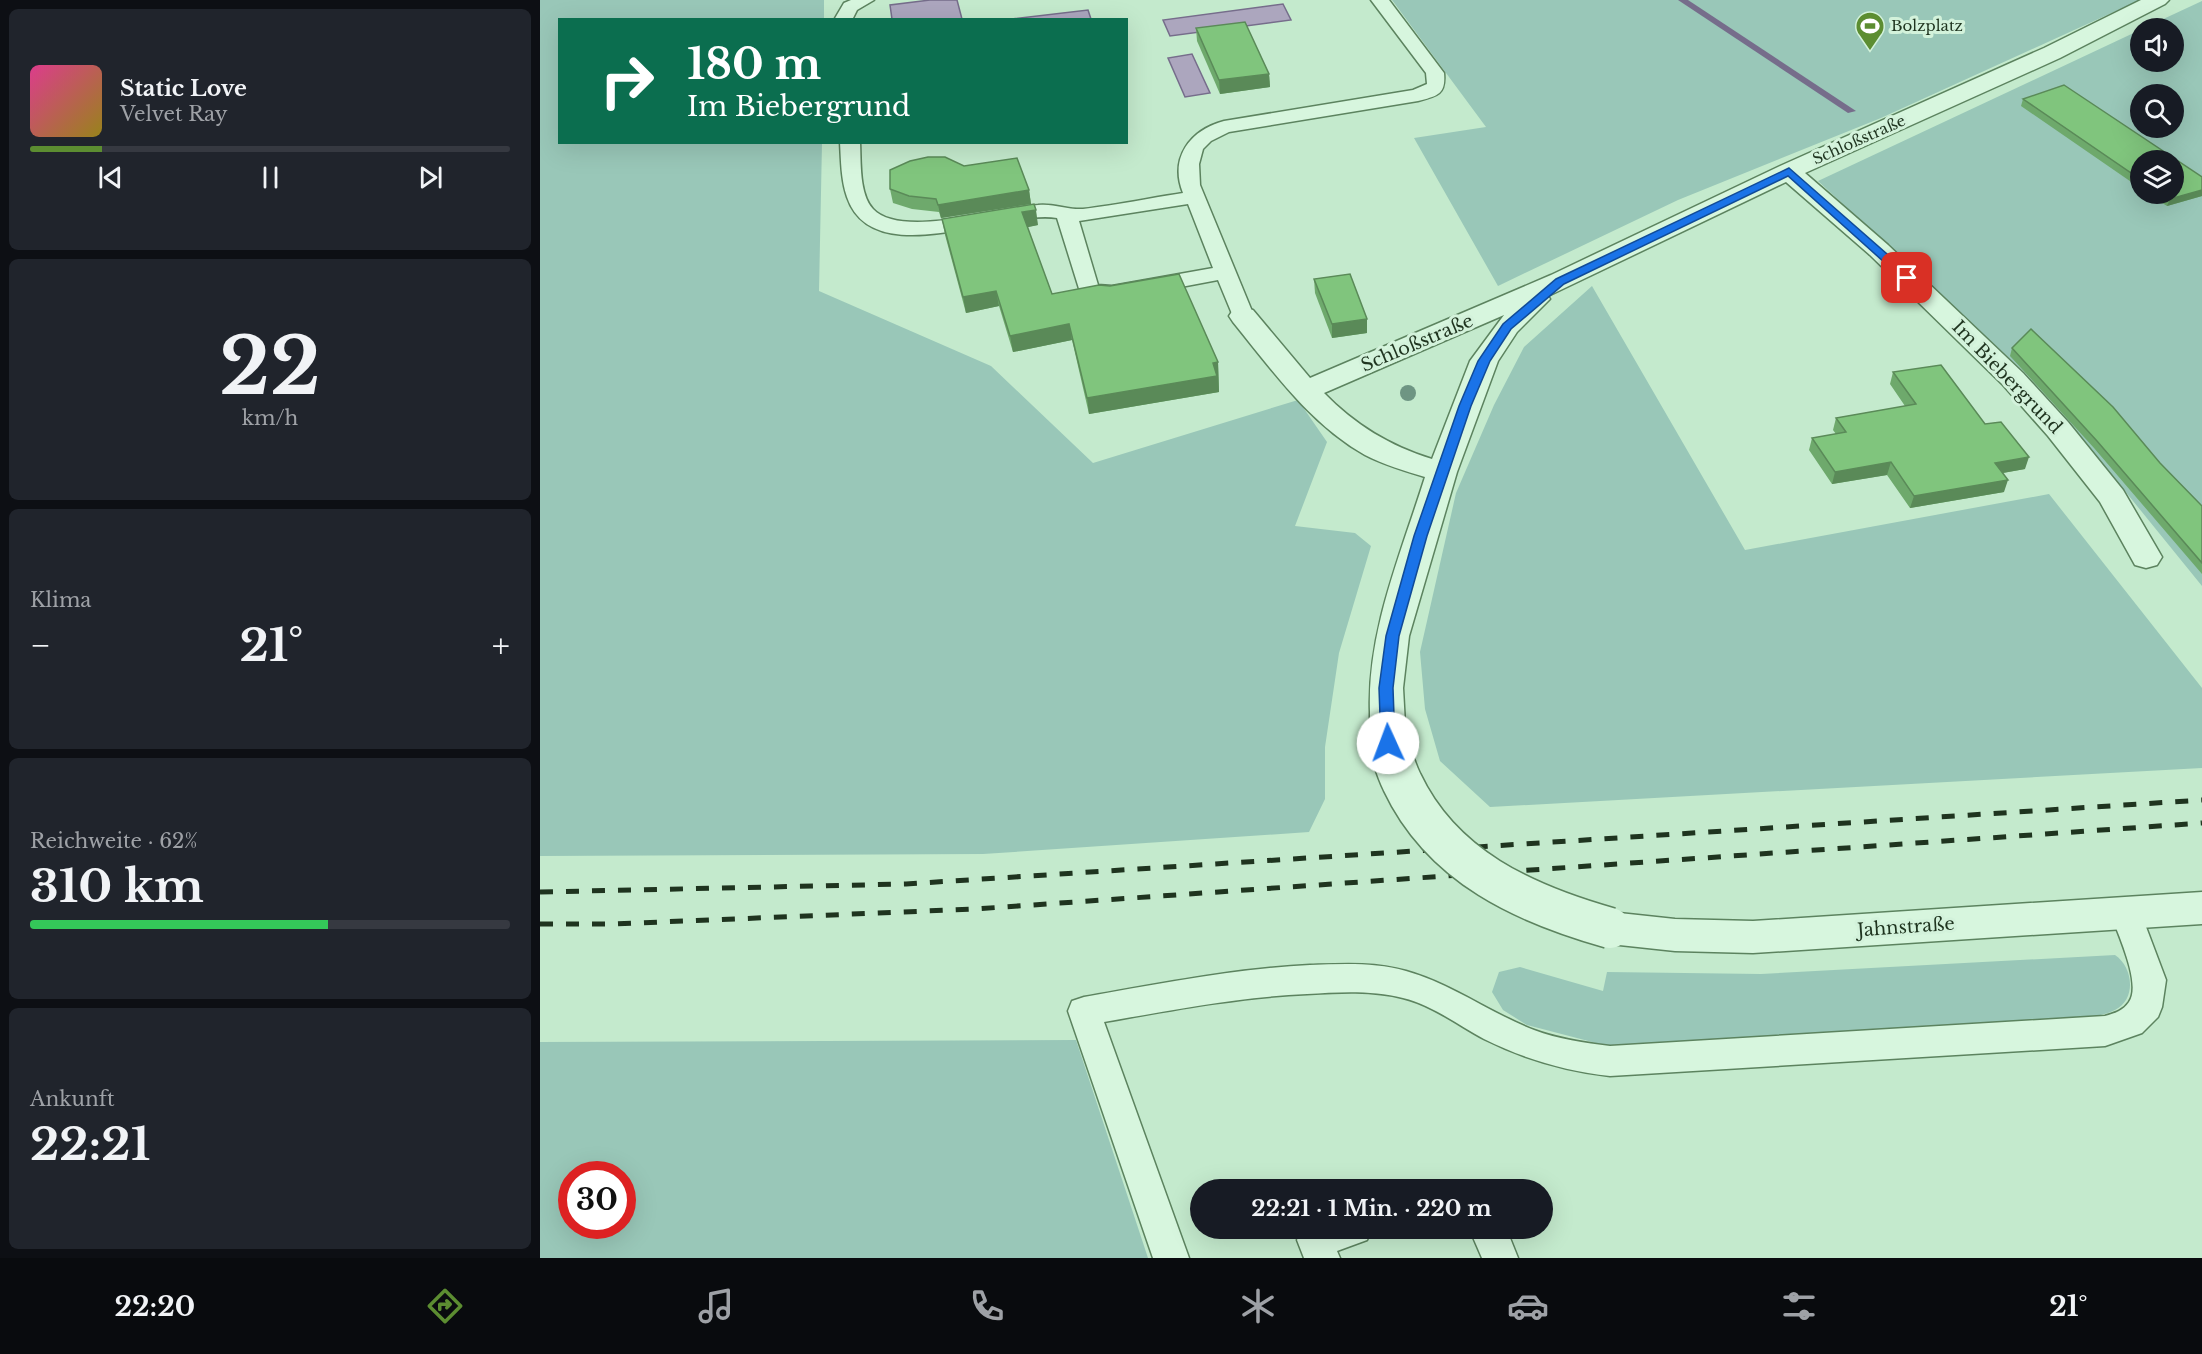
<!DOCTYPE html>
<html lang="de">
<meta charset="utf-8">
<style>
body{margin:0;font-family:"Libre Baskerville",serif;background:#20242c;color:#f1f3f6;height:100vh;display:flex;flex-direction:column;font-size:22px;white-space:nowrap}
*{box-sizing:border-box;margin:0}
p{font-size:20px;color:#9ea1a6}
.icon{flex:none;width:33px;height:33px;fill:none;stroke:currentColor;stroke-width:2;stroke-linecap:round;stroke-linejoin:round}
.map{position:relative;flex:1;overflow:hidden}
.panel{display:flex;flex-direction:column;gap:9px;padding:9px;background:#0d0f14;width:540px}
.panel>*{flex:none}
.hud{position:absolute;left:18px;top:18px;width:570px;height:126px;border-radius:0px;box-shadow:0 6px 24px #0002;background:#0b6e4f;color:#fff;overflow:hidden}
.tools{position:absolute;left:1590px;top:18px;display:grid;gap:12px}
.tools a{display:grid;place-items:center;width:54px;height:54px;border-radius:50%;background:#171b24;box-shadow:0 6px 24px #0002;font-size:30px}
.speed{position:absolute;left:18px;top:1161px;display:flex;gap:12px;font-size:30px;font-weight:700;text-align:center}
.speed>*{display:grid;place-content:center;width:78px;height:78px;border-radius:50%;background:#171b24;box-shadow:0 6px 24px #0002;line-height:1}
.speed .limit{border:9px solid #d22;background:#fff;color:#111}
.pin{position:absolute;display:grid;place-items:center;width:51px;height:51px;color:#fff;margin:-26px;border-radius:12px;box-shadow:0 3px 9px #0006}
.me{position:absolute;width:66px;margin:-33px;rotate:358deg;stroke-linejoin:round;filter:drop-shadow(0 0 4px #0008)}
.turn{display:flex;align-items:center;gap:21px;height:126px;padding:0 30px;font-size:27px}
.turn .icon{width:78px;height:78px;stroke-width:2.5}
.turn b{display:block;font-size:42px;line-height:51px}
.big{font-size:45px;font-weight:700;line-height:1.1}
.panel .card{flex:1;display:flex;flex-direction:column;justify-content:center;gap:9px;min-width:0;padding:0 21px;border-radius:9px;background:#20242c}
.panel .dial{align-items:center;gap:0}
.dial b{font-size:78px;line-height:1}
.song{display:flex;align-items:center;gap:18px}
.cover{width:72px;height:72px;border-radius:9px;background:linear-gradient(135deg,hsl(330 70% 55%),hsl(50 70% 35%))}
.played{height:6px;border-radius:3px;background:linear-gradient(90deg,#5c8d31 15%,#363941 15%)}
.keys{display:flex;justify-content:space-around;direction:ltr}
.heat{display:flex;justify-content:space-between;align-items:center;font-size:33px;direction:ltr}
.charge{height:9px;border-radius:4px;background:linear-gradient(90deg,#34c759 62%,#363941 0)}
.trip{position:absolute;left:650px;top:1179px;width:363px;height:60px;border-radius:30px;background:#171b24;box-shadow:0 6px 24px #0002;font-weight:700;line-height:60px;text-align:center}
.dock{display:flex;height:96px;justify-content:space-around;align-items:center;background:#090b0e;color:#9ea1a6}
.dock .icon{width:42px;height:42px}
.dock .on{color:#5c8d31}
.dock b{font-size:27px;color:#f1f3f6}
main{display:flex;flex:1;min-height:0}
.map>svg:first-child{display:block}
.green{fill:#99c7b8;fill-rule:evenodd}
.water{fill:#aca6be;stroke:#766d8b;stroke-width:1.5}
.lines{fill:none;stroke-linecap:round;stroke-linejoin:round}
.stream{fill:#766d8b;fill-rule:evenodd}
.service-casing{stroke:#5c835f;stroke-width:3}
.minor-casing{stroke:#5c835f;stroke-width:3}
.service{fill:#d7f6de;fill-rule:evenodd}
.minor{fill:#d7f6de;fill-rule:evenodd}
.rail{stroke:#1f341f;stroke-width:5;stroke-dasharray:13 13;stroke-linecap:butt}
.minor-bridge-casing{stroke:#5c835f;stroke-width:43;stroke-linecap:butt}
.minor-bridge{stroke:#d7f6de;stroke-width:40}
.tree{fill:#6e9583}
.wall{fill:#6ea96c}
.shaded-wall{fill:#5a8a58}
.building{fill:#80c57d;stroke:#5a8a58;stroke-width:1.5}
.route{fill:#1a73e8;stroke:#114b97;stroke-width:1.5}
.labels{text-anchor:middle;stroke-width:6;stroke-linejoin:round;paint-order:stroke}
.far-poi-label{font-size:15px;fill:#1f341f;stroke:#d3f2db;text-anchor:start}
.far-street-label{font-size:15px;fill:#1f341f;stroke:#d3f2db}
.street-label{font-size:18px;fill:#1f341f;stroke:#d3f2db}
</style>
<main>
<section class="panel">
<div class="card">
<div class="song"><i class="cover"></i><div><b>Static Love</b><p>Velvet Ray</p></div></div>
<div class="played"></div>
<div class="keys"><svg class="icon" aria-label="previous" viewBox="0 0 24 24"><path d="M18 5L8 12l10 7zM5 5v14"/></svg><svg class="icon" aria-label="pause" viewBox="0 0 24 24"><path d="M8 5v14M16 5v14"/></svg><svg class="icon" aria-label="next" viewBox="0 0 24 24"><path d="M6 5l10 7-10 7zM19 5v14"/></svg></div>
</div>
<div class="card dial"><b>22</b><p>km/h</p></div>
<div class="card"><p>Klima</p>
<div class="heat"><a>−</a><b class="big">21°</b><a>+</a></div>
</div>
<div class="card"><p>Reichweite · 62%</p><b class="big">310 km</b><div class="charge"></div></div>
<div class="card"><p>Ankunft</p><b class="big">22:21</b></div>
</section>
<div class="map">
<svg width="1662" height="1258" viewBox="0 0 1662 1258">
<rect width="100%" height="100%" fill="#c4eacd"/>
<g class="green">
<path d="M0 0H284V19L20 20V142L282 143 279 291 451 366 553 463 758 400 787 442 755 526 815 533 831 546 799 653 785 747V799L769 832 443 854 0 856Z"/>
<path d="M852 0H1600L1341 118 1138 200 958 286 874 138 946 127Z"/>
<path d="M1662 1V586L1520 411 1484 372 1278 181 1600 30V62H1634V28H1604ZM1600 94H1634V128H1600ZM1600 160H1634V194H1600Z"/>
<path d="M1052 286 1205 550 1509 494 1662 688V768L950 807 900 761 885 709 880 652 916 493 954 405 984 347Z"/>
<path d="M1575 955C1593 967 1597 999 1575 1010 1568 1014 1559 1015 1551 1017L1079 1049 987 1025 963 1010 952 992 959 972 980 967 1063 991 1067 972 1221 974Z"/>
<path d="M536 1040 608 1258H0V1042ZM82 1174V1226H32V1174Z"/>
</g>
<g class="water">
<path d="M390 0H417L422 19H352L350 5Z"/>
<path d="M743 4 751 20 630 36 623 20Z"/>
<path d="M548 10 551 19H471Z"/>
<path d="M652 54 670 93 645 97 628 58Z"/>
</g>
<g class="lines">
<path class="stream" d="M1138 0H1148L1316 111 1308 113Z"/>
<g class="service-casing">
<g id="service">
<path d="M311 0H334L317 10 312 20H294L304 3Z"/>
<path d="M831 0H849L904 73C906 94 898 96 878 101L689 132 671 141 663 149 659 164 660 185 714 316 711 321 703 323 695 321 678 280 572 300 541 295 517 218C463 209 333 274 307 197 301 180 301 160 300 142H320C321 162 319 194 333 209 360 239 461 208 498 205 513 203 528 210 543 209 577 205 610 198 643 193 629 158 650 130 684 121L873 90 887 84 886 73ZM648 204 673 268 572 286 558 285 539 221Z"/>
<path d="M1586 899 1597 903 1626 980 1622 1007 1618 1017 1602 1033 1565 1046 1070 1076C1026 1071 984 1059 944 1039 918 1025 892 1005 863 998 832 990 799 992 767 994 699 997 632 1010 564 1022L649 1258H613L528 1011 532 1001 544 997C619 984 694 969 770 965 802 964 835 962 866 971 912 984 950 1013 994 1030 1018 1039 1045 1043 1070 1046L1565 1016C1575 1013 1583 1011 1589 1002 1602 984 1577 932 1570 912L1575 903Z"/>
<path d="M762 1228H832L827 1240 797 1251 800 1258H764L757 1240Z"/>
<path d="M929 1228H966L978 1258H942Z"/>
</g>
</g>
<g class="minor-casing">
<g id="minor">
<path d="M1601 0H1629L1625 4 1520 58 1265 173 1348 245 1483 373 1528 422 1583 490 1622 557 1617 565 1606 568 1595 565 1560 502 1508 436 1463 385 1330 255 1246 182 1008 296 1010 299 977 332 958 361 917 472 869 636 863 688 866 743 860 753 848 756 836 753C829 740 830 727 830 712 827 631 861 554 885 477 865 471 844 465 825 455 770 424 732 370 693 322L689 316 693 310 703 308 713 310 770 378 1011 275 1240 166 1504 48ZM964 315 930 361 892 459C850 446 815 425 784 393Z"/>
<path d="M1662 892V924L1213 953 1135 951 1070 944 1056 940 1051 928 1056 916 1070 912 1135 919 1213 921Z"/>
</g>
</g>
<use href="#service" class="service"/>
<use href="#minor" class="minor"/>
<g class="rail">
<path d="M0 892 366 884 1662 800"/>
<path d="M0 924H72L435 909 1662 823"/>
</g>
<g class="minor-bridge-casing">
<path id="minor-bridge" d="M848 743C852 756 856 770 862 782 902 867 985 904 1070 928"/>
</g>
<use href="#minor-bridge" class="minor-bridge"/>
</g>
<circle class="tree" cx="868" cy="393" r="8"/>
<g class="wall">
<path d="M656 28 729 74 730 87 680 94 657 41Z"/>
<path d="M1483 99 1662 177V196L1627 206 1608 194H1634L1600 160V188L1481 106Z"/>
<path d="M424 166 489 190 491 204 401 218 399 212 372 209 353 203 350 189Z"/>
<path d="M402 219 498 225 487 227 512 294 678 362 679 392 549 414 532 340 473 352 459 306 426 313 405 235Z"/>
<path d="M774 279 827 319V333L792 338 775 293Z"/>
<path d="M1472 348 1620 463 1662 506V574L1554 448 1470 356Z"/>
<path d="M1353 372 1445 424 1485 469 1463 473 1464 492 1370 508 1347 475 1292 484 1269 450 1272 438 1296 434 1293 430 1296 418 1365 406 1350 384Z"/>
</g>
<g class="shaded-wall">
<path d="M729 74 730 87 680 94 679 80Z"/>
<path d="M489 190 491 204 401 218 398 205Z"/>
<path d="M1662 190V196L1627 206 1630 199Z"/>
<path d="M496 210 498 225 484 228 482 212Z"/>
<path d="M456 291 459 306 426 313 423 297Z"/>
<path d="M827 319V333L792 338V324Z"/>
<path d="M529 324 532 340 473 352 470 336Z"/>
<path d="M678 362 679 392 549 414 547 398Z"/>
<path d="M1489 457 1485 469 1451 475 1455 463Z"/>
<path d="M1351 462 1347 475 1292 484 1295 472Z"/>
<path d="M1468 480 1464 492 1370 508 1374 496Z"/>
</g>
<g class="building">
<path d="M705 22 729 74 679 80 656 28Z"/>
<path d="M1524 85 1662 177V190L1630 199 1621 194H1634V160H1600V179L1483 99Z"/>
<path d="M388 157H405L424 166 477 158 489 190 398 205 396 199 369 196 350 189V170L370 161Z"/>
<path d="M494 204 496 210 482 212 512 294 559 285 570 286 639 274 678 362 673 363 677 376 547 398 529 324 470 336 456 291 423 297 402 219Z"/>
<path d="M810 274 827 319 792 324 774 279Z"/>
<path d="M1491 329 1573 407 1620 463 1662 506V563L1557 441 1472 348Z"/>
<path d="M1401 365 1445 424 1461 422 1489 457 1455 463 1468 480 1374 496 1351 462 1295 472 1272 438 1306 432 1296 418 1376 404 1353 372Z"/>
</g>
<path class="route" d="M1249 168 1371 275V280H1364L1248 176 1024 284 971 329 950 361 931 406 887 536 859 636 853 688 855 743 853 747H843L841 743 839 688 846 636 874 536 919 406 938 361 963 324 1016 279Z"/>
<defs>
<g id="stadium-pin" transform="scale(1.5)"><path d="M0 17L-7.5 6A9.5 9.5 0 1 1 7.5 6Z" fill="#5c8d31" stroke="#d3f2db"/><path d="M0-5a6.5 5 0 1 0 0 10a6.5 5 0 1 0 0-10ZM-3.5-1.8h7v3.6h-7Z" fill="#fff"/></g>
</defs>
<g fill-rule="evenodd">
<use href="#stadium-pin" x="1330" y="26"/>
</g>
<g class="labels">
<g class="far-poi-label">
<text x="1351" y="31">Bolzplatz</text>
</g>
<g class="far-street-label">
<text transform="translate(1319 140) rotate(-24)" y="5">Schloßstraße</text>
</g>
<g class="street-label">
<text transform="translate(877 343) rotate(-23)" y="6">Schloßstraße</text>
<text transform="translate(1467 377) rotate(46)" y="6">Im Biebergrund</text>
<text transform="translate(1366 927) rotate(-4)" y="6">Jahnstraße</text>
</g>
</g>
</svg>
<div class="tools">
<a><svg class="icon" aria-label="sound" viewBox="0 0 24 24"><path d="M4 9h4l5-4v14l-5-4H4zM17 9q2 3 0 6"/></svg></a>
<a><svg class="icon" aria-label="search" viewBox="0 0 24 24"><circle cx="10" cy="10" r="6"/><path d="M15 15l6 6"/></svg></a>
<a><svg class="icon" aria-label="layers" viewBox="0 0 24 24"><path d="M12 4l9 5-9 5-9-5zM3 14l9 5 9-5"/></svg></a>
</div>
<div class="speed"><div class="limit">30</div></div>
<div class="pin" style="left:1367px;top:278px;background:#d93025"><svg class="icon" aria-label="arrive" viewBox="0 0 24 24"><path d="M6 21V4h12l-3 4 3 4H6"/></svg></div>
<svg class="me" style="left:848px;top:743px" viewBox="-20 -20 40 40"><circle r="19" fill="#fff"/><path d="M0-13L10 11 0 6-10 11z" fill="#1a73e8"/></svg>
<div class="trip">22:21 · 1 Min. · 220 m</div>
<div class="hud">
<div class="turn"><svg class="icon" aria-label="right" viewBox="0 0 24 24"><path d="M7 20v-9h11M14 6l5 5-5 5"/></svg><div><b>180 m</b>Im Biebergrund</div></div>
</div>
</div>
</main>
<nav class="dock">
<b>22:20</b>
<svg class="icon on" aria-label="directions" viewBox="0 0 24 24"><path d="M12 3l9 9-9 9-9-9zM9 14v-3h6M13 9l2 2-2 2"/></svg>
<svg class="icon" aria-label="music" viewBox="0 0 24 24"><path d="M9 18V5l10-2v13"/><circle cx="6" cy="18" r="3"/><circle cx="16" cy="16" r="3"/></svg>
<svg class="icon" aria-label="phone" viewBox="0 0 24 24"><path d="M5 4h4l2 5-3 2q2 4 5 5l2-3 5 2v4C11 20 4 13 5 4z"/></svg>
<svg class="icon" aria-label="climate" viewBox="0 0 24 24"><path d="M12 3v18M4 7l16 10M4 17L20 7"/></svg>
<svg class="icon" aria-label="car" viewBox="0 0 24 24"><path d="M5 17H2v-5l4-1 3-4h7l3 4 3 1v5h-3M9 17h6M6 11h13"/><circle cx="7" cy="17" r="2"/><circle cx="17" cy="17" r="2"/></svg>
<svg class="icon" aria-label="filters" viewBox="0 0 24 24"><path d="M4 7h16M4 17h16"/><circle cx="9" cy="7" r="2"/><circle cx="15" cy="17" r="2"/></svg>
<b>21°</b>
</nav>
